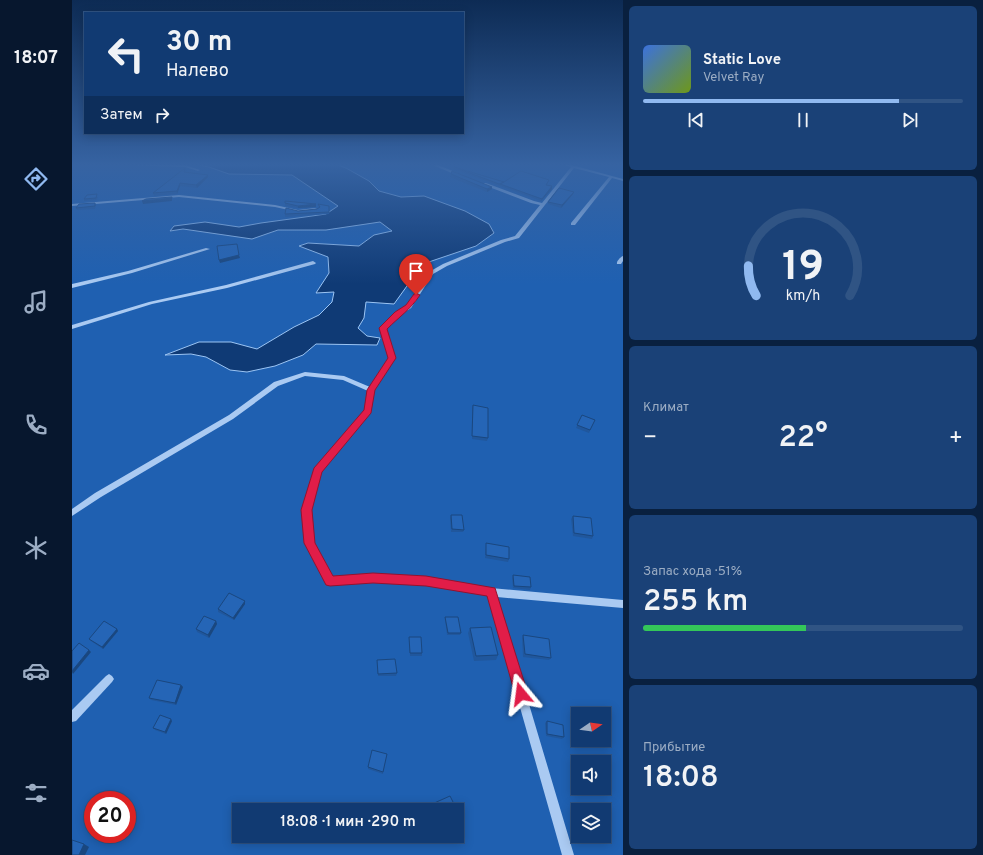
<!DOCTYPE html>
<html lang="ru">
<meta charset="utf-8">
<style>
body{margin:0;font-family:Overpass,sans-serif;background:#1a4177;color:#f1f3f6;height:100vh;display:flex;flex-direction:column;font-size:15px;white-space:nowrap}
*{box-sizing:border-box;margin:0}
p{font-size:13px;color:#9cadc4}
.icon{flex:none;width:22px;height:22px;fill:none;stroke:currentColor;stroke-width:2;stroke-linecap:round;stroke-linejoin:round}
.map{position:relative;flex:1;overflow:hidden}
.side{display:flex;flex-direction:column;gap:6px;padding:6px;background:#09203f;width:360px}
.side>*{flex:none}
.banner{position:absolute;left:12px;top:12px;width:380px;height:122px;border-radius:0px;box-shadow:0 2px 10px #0003,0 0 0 1px #305484;background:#113a72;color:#f1f3f6;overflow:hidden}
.needle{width:26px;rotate:77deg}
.tools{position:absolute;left:499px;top:707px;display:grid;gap:8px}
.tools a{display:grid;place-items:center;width:40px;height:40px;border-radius:0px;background:#113a72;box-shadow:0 2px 10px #0003,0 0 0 1px #305484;font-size:20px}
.speed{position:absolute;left:12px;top:791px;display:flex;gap:8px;font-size:20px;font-weight:700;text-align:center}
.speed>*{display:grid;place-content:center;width:52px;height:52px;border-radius:50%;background:#113a72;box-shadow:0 2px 10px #0003,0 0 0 1px #305484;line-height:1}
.speed .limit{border:6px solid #d22;background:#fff;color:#111}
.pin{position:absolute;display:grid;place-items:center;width:34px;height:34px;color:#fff;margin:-41px -17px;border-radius:50% 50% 50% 0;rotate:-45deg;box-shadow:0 0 4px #0007}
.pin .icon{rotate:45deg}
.me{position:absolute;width:44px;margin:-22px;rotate:344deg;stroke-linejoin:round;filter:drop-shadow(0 0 3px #0008)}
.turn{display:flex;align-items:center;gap:14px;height:84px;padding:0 16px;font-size:18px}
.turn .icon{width:52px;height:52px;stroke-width:2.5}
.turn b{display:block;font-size:28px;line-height:34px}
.then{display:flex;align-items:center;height:38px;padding:0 16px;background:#0003;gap:8px;font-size:15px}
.big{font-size:30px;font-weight:600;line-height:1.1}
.side .card{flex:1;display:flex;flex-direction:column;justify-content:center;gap:6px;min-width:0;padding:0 14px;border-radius:6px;background:#1a4177}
.side .dial{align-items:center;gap:0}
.dial svg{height:104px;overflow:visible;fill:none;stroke:#305484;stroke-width:7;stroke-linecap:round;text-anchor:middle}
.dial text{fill:#f1f3f6;stroke:none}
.song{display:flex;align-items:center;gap:12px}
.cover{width:48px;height:48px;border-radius:6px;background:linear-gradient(135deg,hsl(220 70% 55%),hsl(80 70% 35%))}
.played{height:4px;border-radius:2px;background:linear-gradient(90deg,#90b9f0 80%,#305484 80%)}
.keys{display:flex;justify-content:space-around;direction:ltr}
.heat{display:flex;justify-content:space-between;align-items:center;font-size:22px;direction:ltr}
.charge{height:6px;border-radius:3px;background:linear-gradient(90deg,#34c759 51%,#305484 0)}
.trip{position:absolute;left:160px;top:803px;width:232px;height:40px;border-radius:0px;background:#113a72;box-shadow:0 2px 10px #0003,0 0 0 1px #305484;font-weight:600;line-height:40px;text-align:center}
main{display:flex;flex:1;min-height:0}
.menu{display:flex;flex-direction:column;width:72px;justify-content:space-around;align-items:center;background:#07172e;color:#9cadc4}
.menu .icon{width:28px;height:28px}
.menu .active{color:#90b9f0}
.menu b{font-size:18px;color:#f1f3f6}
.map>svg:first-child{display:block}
.green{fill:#1f60b1;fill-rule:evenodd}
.water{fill:#0f3a75;stroke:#9cc5f4}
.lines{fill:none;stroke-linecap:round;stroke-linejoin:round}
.minor{fill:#aacaf2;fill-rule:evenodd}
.wall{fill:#20579d}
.shaded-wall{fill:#1a477f}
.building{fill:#2565b6;stroke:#1a477f}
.route{fill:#e11d48;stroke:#92132f}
</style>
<main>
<nav class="menu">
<b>18:07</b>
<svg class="icon active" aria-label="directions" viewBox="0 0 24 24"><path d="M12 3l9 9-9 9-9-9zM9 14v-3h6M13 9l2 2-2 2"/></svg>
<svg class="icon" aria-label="music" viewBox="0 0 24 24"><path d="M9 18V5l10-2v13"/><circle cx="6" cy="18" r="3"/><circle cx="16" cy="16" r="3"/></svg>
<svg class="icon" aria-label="phone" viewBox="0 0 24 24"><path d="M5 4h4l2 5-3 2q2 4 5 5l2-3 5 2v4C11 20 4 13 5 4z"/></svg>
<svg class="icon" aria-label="climate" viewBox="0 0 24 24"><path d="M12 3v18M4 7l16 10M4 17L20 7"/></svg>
<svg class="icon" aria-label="car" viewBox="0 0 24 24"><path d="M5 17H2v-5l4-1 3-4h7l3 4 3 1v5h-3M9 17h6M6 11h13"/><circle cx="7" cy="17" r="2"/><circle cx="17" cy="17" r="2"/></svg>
<svg class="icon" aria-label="filters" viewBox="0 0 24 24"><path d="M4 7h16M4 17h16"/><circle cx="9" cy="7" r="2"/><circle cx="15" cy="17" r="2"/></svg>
</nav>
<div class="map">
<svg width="551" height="855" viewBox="0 0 551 855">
<rect width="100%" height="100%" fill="#174e98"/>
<path class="green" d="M0 164H551V855H0ZM506 714H532V740H506ZM506 762H532V788H506ZM21 800H55V834H21ZM167 810H385V836H167ZM506 810H532V836H506Z"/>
<path class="water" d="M122 164H263L274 168 297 181 307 191 329 197 352 196 393 211 417 224 422 233 404 246 339 268 345 272 322 304 294 302 292 318 286 328 295 336 308 338 305 345 244 344 231 355 203 366 175 372 158 370 134 357 119 354 93 355 127 342H159L185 349 222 327 247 315 260 302 262 292 244 293 257 273 256 257 227 246 236 243 287 246 302 235 320 231 308 222 254 230H206L180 239 111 229 98 231 102 226 133 222 167 227 189 223 233 217 254 214 266 206 220 175 157 174 137 167Z"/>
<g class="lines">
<g class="minor">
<path d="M50 164 113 165 128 170 126 171 113 167 52 165Z"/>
<path d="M358 164H364L390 175 387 176Z"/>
<path d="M489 164H496L551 179V181L540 178 503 225H499V223L537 177 502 168 447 238 433 242 375 266 361 274 339 308 328 315 314 329 323 358 302 390 298 413 248 472 239 510 242 543 260 577 301 574 354 577 419 588 551 600V608L425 597 502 855H490L416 595 354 585 301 582 258 585 255 584 234 543 231 510 242 469 293 410 296 391 271 380 233 376 206 386 161 419 29 497 0 516V509L23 493 157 415 202 382 233 372 272 376 298 387 317 358 308 329 324 313 335 306 357 272 371 264 429 240 443 236 468 205 459 203 412 185V183H414L462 201 470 203 499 167Z"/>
<path d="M107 195 203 205 226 210 243 208 245 209 243 210 226 212 203 207 107 197 0 206V204Z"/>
<path d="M134 248 138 249 60 273 0 288V284L56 271Z"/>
<path d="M551 256V261L549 264H545C544 262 548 257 551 256Z"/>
<path d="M241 261 244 263 243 264 155 288 80 304 0 329V325L77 302 154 285Z"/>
<path d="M37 674 40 676 42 679 40 682 4 721 0 722V710L34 676Z"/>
</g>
</g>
<g class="wall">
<path d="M335 164H345L340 166Z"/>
<path d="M382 167 432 182 477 180 475 185 480 189 469 201 381 169Z"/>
<path d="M113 168 114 170 113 172 136 175V177L125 188 108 186 105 194 82 196 81 193Z"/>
<path d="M379 174 420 189 415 192 378 177Z"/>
<path d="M501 194 489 208 476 204V202Z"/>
<path d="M26 197 25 200 12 201V199Z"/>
<path d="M213 201 244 204V207L226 208 213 206Z"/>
<path d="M23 203 24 205 23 209 5 210 4 208Z"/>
<path d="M246 204 257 206V214L213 217V214L226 211 245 209 247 208Z"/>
<path d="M401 405 416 438 415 441 400 439V408Z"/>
<path d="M510 415 523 420 517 433 504 428Z"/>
<path d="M379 515 392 530 391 532H379L378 518Z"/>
<path d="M501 516 521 536 520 539 501 536 499 519Z"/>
<path d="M414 543 437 559 436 562 413 558 414 546Z"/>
<path d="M441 575 459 587 458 590 441 588 440 578Z"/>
<path d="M173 604 162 620 146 612V609Z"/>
<path d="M373 617 389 633 388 635H375L373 619Z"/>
<path d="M144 621 145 624 137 638 125 632 124 629Z"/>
<path d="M398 628 426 655 424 660 402 661 396 633Z"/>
<path d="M45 629 46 631 31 649 19 641 17 639Z"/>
<path d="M451 635 479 658 477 660 451 657 450 638Z"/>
<path d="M337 637 350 653V656H338Z"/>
<path d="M305 660 325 673 324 676H306Z"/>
<path d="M109 685 111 687 104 705 79 700 77 698Z"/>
<path d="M100 721 94 734 83 730 81 728Z"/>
<path d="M475 721 492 737 490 739 474 736 473 723Z"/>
<path d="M315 754 311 774 296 769V767Z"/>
</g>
<g class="shaded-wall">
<path d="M136 175V177L125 188 124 185Z"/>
<path d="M108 183V186L105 194V191Z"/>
<path d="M480 186V189L469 201 470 199Z"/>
<path d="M420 187V189L415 192V189Z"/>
<path d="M502 192 501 194 489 208 490 205Z"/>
<path d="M100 198V201L71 204 70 201Z"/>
<path d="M244 204V207L226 208V206Z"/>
<path d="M167 255 168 258 148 263 147 260Z"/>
<path d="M173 601V604L162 620 161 618Z"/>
<path d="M144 621 145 624 137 638 136 635Z"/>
<path d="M45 629 46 631 31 649 30 647Z"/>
<path d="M17 650 19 652 1 674 0 672V671Z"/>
<path d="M109 685 111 687 104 705 103 703Z"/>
<path d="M99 719 100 721 94 734 93 732Z"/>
<path d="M12 844 17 847 13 855H7Z"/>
</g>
<g class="building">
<path d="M382 167 432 182 449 171 477 180 474 185 480 186 470 199 428 184 432 182 427 184Z"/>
<path d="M113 168 112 172 136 175 124 185 108 183 105 191 81 193Z"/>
<path d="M380 171 420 187 415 189 379 174Z"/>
<path d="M487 188 502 192 490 205 476 202Z"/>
<path d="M25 194 24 198 12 199 15 195Z"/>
<path d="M100 197V198L70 201 74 199Z"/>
<path d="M213 201 244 204 226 206 213 203Z"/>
<path d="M23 203V206L4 208 7 204Z"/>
<path d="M246 204 257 206V212L213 214 214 208 226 211 245 209 248 207Z"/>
<path d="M165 244 167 255 147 260 145 246Z"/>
<path d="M401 405 416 408V438L400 436Z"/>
<path d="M510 415 523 420 518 430 505 425Z"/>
<path d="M379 515H390L392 530 380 529Z"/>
<path d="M501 516 519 518 521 536 502 533Z"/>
<path d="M414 543 437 547V559L414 555Z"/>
<path d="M441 575 458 577 459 587 442 586Z"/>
<path d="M157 593 173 601 161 618 146 609Z"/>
<path d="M132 616 144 621 136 635 124 629Z"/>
<path d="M373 617H386L389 633H376Z"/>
<path d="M32 621 45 629 30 647 17 639Z"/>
<path d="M419 627 426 655 404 656 398 628Z"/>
<path d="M451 635 477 639 479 658 453 654Z"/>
<path d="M337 637H349L350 653H338Z"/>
<path d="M7 643 17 650 0 671V651Z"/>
<path d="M323 659 325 673 306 674 305 660Z"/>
<path d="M85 680 109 685 103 703 77 698Z"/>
<path d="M88 715 99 719 93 732 81 728Z"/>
<path d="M475 721 491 725 492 737 475 734Z"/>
<path d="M300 750 315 754 311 772 296 767Z"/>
<path d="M378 796 385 810H362L360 804Z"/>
<path d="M0 840 12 844 7 855H0Z"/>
</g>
<linearGradient id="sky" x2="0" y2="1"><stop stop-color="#0d2b54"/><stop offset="0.58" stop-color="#3663a2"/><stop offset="1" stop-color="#3663a2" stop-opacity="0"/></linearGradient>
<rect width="551" height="284" fill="url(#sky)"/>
<path class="route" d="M344 293 348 295C338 310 327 317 315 329L324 358 303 390 299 413 250 472 240 510 243 543 261 576 301 573 354 576 423 588 456 694 454 699 449 701 444 699 443 694 415 596 354 586 301 583 258 586 254 585 232 543 229 510 242 468 292 410 295 390 316 358 307 328 323 312 334 305 342 294Z"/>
</svg>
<div class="tools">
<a><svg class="needle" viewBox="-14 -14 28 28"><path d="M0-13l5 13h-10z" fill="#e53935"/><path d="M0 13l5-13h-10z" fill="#9cadc4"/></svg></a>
<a><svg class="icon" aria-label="sound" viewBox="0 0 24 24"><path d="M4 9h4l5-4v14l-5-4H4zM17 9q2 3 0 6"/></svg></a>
<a><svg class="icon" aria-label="layers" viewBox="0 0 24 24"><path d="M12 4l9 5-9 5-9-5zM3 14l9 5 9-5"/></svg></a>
</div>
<div class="speed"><div class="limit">20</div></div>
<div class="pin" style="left:344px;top:295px;background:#d93025"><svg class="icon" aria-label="arrive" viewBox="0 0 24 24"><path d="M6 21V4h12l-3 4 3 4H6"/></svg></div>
<svg class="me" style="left:449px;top:694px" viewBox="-20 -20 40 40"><path d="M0-17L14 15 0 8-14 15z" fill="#e11d48" stroke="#fff" stroke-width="4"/></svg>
<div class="trip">18:08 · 1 мин · 290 m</div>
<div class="banner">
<div class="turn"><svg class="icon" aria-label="left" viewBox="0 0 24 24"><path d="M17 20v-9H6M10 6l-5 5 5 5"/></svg><div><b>30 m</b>Налево</div></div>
<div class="then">Затем<svg class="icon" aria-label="right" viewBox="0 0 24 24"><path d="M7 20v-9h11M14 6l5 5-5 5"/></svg></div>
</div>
</div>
<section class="side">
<div class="card">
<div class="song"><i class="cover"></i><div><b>Static Love</b><p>Velvet Ray</p></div></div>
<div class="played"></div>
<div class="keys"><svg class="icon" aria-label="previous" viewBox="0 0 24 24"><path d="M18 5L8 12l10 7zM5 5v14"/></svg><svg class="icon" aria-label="pause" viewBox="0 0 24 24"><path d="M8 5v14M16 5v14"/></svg><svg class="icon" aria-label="next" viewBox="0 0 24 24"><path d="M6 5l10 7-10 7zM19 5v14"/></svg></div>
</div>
<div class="card dial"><svg viewBox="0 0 100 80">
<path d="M14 69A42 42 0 1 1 86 69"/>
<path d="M14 69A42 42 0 0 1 8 46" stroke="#90b9f0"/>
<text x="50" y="56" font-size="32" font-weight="700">19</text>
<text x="50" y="72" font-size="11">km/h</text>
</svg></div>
<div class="card"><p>Климат</p>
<div class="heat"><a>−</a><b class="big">22°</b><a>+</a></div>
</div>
<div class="card"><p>Запас хода · 51%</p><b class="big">255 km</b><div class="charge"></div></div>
<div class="card"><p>Прибытие</p><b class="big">18:08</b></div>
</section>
</main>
